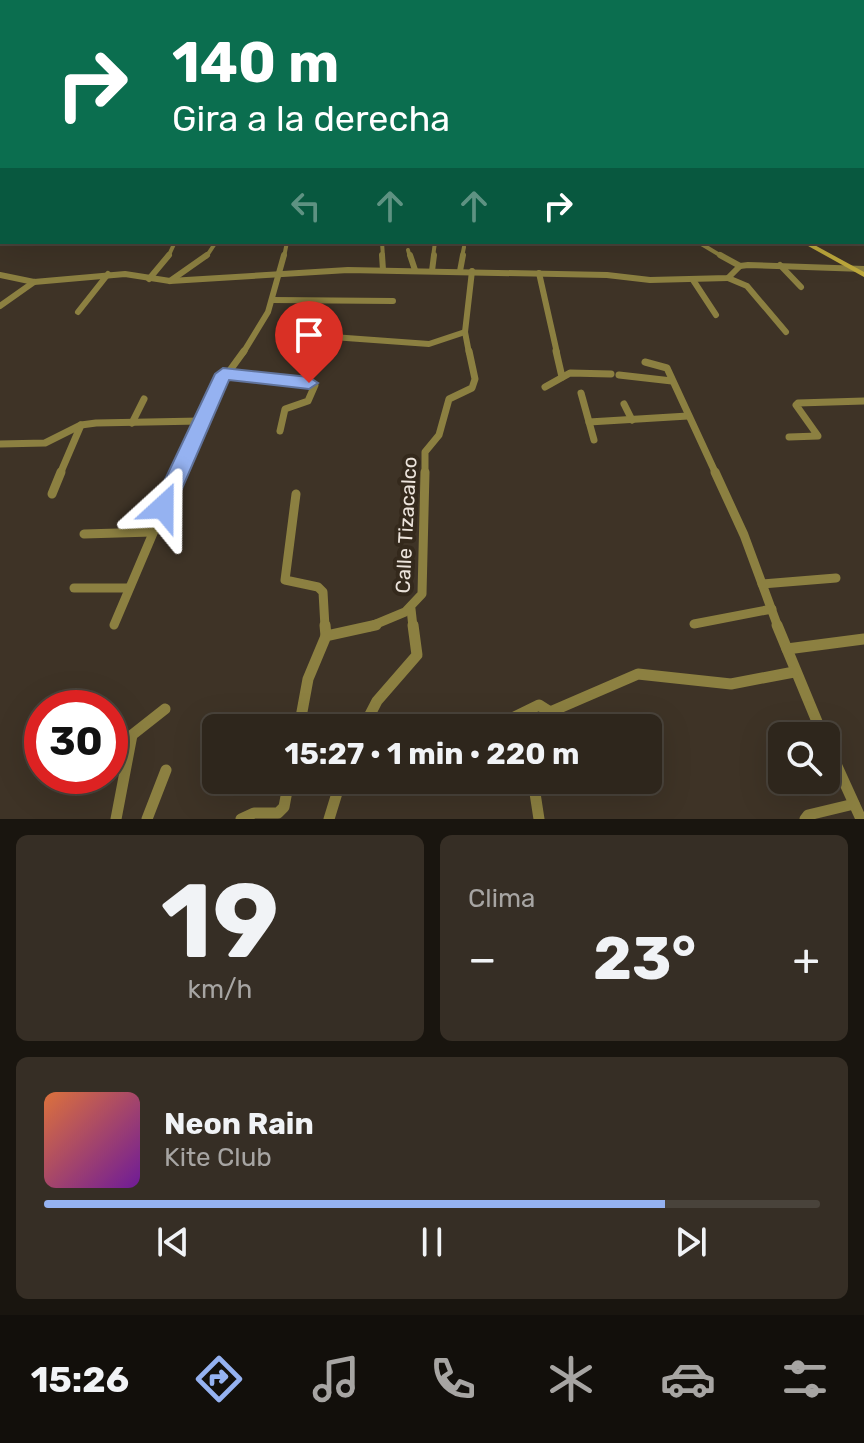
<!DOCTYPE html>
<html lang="es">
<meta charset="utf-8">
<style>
body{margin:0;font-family:Rubik,sans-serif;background:#362e25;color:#f1f3f6;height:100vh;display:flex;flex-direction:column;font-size:30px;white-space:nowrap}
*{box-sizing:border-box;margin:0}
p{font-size:26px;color:#a7a5a3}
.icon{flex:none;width:44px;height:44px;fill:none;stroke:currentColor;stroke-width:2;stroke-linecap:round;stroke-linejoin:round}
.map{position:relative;height:819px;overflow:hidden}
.side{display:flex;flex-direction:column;gap:16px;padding:16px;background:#19150f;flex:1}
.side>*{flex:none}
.hud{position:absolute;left:0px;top:0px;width:864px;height:244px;box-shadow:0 8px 32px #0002,0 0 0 2px #49433b;background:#0b6e4f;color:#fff;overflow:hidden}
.buttons{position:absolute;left:768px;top:722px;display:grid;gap:16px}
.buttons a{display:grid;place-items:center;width:72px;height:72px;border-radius:12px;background:#2e261c;box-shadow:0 8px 32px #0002,0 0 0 2px #49433b;font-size:40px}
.speed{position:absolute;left:24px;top:690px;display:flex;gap:16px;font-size:40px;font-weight:700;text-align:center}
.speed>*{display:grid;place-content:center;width:104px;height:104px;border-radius:50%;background:#2e261c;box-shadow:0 8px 32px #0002,0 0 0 2px #49433b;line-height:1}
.speed .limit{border:12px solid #d22;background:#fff;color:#111}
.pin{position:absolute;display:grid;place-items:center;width:68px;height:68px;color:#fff;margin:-82px -34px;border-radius:50% 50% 50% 0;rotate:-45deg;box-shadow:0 0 8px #0007}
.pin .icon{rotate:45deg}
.me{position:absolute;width:88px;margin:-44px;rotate:24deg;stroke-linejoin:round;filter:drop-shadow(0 0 6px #0008)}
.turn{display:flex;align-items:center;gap:28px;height:168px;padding:0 40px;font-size:36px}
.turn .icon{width:104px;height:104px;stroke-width:2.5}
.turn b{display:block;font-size:56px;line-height:68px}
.lanes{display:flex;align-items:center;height:76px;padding:0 40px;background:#0003;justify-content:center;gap:40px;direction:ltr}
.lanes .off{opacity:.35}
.big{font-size:60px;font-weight:700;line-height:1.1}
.side .tile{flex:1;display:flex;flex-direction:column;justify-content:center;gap:12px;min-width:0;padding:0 28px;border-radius:12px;background:#362e25}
.side .dial{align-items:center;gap:0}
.dial b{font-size:104px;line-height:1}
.song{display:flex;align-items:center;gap:24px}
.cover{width:96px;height:96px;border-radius:12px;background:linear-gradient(135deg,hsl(20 70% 55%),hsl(280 70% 35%))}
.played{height:8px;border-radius:4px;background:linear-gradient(90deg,#95b2f1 80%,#49433b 80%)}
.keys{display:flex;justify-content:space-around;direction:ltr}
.heat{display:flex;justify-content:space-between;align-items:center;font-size:44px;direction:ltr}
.side .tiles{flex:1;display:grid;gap:16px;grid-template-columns:1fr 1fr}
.tile:last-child{grid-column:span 2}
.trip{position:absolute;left:202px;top:714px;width:460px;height:80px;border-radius:12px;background:#2e261c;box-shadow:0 8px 32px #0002,0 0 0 2px #49433b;font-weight:700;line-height:80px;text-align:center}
.dock{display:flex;height:128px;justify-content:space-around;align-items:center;background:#120f0b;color:#a7a5a3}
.dock .icon{width:56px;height:56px}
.dock .selected{color:#95b2f1}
.dock b{font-size:36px;color:#f1f3f6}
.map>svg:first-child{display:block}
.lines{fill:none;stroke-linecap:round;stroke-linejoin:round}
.street-far4{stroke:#8c8041;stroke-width:4}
.street-far3{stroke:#8c8041;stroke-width:6}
.street-far2{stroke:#8c8041;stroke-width:7}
.street-far1{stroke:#8c8041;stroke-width:9}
.street{stroke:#8c8041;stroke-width:11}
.secondary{fill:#bea93c;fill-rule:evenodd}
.route{fill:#95b2f1;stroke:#61749d;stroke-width:2}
.labels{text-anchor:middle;stroke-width:8;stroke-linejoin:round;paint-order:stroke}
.street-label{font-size:20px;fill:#ece4dc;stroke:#34291c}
</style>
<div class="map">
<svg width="864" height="819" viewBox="0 0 864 819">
<rect width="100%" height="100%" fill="#3e3326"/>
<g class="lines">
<g class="street-far4">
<path d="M382 242 383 257"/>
<path d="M698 242 723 257"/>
<path d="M408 250 410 257"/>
<path d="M168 257 175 242"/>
<path d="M206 257 216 242"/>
<path d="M284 257 287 242"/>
<path d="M433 257 435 242"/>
<path d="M462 257 464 247"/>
</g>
<g class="street-far3">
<path d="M382 255 383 270"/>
<path d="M410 255 415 270"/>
<path d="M720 255 740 266"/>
<path d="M780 265 801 287"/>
<path d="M432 271 434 255"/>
<path d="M460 271 463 255"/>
<path d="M539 273 557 353"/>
<path d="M0 275 34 282 125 274 170 281 348 270 607 275 650 280 728 278 740 266 748 265 864 269"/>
<path d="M728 278 747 286 786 332"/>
<path d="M149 279 169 255"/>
<path d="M693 280 716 315"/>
<path d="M170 281 207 255"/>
<path d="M273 300 393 301"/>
<path d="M0 306 34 282"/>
<path d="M78 312 108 274"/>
<path d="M305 335 429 344 465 332"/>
<path d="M243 353 268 312 284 255"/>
<path d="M469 353 465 332 472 271"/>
</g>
<g class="street-far2">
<path d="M556 351 562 377"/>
<path d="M645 362 667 368 716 474"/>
<path d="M223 374 315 385 308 401 285 409 280 431"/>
<path d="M619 375 672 381"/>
<path d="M545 387 570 373 611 374"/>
<path d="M581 393 594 440"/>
<path d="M624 404 632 420"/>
<path d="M589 422 688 416"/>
<path d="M132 423 144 399"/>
<path d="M789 437 818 436 796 405 798 403 864 401"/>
<path d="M0 444 45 443 81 425 96 423 200 421"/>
<path d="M60 474 81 425"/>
<path d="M178 474 212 395 244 351"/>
<path d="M425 474V452L439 435 449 399 472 388 475 379 469 351"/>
</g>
<g class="street-far1">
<path d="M715 472 744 535 778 627"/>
<path d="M52 494 61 472"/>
<path d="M296 494 285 580 318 587 323 592 325 627"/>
<path d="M84 534 152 532"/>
<path d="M762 584 836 578"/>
<path d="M74 588H128"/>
<path d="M411 609 413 627"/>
<path d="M694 624 772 609"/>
<path d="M114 625 179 472"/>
<path d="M369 627 405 612 422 594 425 472"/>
</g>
<g class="street">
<path d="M325 625 326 636"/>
<path d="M777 625 823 736"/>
<path d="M787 649 864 639"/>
<path d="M550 712 556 728"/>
<path d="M508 720 539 705 550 712 638 674 731 684 794 672"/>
<path d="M299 728 308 679 326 636 376 625"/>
<path d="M363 728 377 701 417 655 413 625"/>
<path d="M826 742 861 819"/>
<path d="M533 780 539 819"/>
<path d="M116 819 132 735 165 709"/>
<path d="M147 819 166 770"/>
<path d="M241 819 254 813H278L284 807 289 780"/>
<path d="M329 819 341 780"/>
<path d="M805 819 808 815 854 804"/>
</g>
<g class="secondary">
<path d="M862 205 864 206V210L862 209Z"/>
<rect x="862" y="237" width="2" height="5"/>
<path d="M801 242H809L864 272V277Z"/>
</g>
</g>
<linearGradient id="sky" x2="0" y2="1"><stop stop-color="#221c15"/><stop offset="0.51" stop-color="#525052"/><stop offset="1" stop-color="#525052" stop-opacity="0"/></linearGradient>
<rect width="864" height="233" fill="url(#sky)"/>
<path class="route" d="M223 368 309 377 318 383 309 389 229 380 171 514 163 516 156 514 152 507 215 374Z"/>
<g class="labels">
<g class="street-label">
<text transform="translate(406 525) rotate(-87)" y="7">Calle Tizacalco</text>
</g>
</g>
</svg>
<div class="buttons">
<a><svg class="icon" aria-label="search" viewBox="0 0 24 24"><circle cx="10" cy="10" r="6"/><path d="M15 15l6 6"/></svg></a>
</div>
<div class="speed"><div class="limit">30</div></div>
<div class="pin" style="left:309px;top:383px;background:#d93025"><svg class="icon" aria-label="arrive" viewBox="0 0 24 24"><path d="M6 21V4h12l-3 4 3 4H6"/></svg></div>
<svg class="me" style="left:163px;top:507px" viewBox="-20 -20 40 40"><path d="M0-17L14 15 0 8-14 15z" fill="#95b2f1" stroke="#fff" stroke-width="4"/></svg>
<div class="trip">15:27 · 1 min · 220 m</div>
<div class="hud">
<div class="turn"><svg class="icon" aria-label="right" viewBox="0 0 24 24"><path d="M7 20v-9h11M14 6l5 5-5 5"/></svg><div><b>140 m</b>Gira a la derecha</div></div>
<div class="lanes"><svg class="icon off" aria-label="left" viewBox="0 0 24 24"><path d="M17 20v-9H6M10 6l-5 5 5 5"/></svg><svg class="icon off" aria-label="ahead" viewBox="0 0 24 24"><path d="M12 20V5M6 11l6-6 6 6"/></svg><svg class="icon off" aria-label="ahead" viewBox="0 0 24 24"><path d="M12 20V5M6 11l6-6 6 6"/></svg><svg class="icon" aria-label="right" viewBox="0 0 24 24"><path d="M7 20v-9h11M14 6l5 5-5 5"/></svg></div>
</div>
</div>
<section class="side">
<div class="tiles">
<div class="tile dial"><b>19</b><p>km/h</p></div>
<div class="tile"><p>Clima</p>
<div class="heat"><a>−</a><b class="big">23°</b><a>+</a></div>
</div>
<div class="tile">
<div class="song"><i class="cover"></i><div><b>Neon Rain</b><p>Kite Club</p></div></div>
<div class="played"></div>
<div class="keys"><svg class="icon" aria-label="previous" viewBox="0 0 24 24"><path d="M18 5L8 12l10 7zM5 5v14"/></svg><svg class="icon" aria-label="pause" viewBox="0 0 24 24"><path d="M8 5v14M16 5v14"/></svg><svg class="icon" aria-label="next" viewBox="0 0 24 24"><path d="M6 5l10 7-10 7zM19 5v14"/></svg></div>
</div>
</div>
</section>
<nav class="dock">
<b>15:26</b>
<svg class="icon selected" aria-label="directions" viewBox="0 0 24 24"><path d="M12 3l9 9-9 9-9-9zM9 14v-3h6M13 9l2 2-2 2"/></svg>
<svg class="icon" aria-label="music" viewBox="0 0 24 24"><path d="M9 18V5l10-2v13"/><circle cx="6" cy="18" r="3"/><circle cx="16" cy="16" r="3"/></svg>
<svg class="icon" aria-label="phone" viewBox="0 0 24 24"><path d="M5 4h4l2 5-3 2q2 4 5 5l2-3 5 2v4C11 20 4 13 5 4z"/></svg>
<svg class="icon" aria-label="climate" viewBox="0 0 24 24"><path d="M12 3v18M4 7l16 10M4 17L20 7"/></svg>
<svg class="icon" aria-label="car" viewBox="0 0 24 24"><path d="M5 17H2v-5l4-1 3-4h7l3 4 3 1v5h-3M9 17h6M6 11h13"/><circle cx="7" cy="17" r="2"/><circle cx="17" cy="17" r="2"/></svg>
<svg class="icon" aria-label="filters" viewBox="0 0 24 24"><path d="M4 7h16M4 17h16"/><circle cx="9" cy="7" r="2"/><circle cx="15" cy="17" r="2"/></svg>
</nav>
